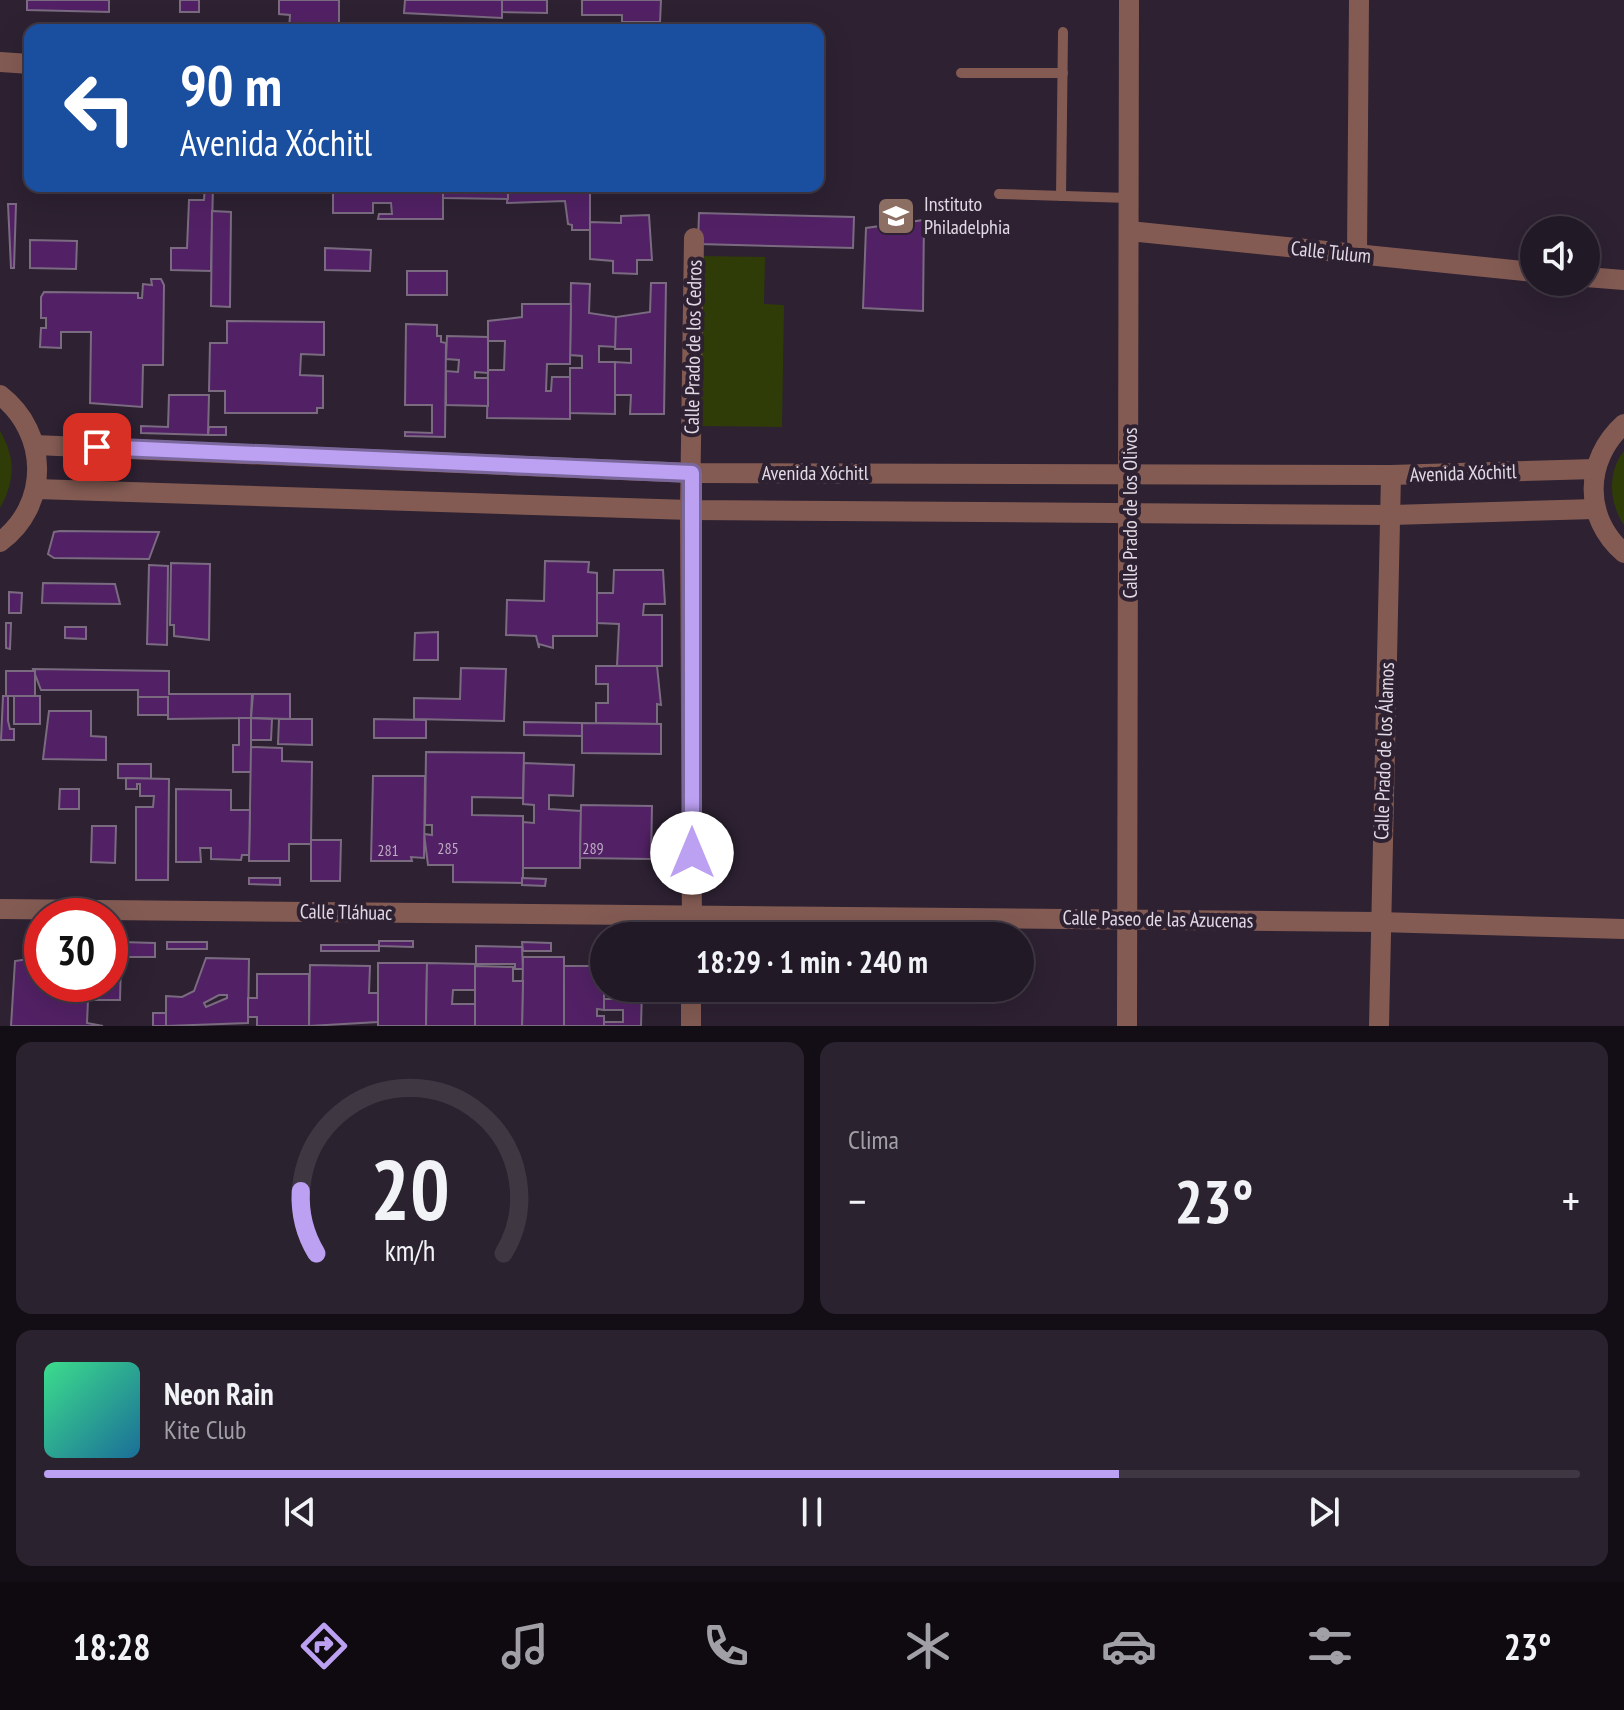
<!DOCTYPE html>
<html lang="es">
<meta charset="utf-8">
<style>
body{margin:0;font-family:"PT Sans Narrow",sans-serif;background:#2a222e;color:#f1f3f6;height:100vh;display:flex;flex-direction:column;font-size:30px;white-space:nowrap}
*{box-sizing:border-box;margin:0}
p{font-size:26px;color:#a2a0a7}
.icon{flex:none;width:44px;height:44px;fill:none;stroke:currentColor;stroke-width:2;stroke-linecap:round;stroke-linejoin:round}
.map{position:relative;height:1026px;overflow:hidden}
.details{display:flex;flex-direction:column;gap:16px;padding:16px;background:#130e15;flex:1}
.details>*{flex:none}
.hud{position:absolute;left:24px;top:24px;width:800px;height:168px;border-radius:16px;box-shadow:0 8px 32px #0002,0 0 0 2px #3f3843;background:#1a4fa0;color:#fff;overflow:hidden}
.buttons{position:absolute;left:1520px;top:216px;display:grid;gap:16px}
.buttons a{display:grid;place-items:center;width:80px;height:80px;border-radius:50%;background:#221926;box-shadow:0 8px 32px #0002,0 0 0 2px #3f3843;font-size:40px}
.speed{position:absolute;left:24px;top:898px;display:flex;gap:16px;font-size:40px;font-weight:700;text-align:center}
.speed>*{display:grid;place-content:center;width:104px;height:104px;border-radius:50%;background:#221926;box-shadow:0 8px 32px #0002,0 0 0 2px #3f3843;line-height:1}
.speed .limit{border:12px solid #d22;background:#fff;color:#111}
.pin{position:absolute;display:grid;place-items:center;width:68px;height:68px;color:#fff;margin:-34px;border-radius:16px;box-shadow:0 4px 12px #0006}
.me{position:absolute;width:88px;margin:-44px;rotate:0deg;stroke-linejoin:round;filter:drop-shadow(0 0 6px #0008)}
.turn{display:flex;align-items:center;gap:28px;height:168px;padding:0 24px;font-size:36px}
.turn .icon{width:104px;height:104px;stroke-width:2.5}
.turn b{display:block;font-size:56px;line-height:68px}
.big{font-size:60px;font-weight:700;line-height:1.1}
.details .card{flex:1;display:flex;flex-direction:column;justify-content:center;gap:12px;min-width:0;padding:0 28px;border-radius:16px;background:#2a222e}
.details .dial{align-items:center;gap:0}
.dial svg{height:208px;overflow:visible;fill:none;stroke:#3f3843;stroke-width:7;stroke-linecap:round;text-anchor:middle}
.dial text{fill:#f1f3f6;stroke:none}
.song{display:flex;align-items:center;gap:24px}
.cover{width:96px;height:96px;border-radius:12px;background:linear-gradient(135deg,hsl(150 70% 55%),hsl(200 70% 35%))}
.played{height:8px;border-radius:4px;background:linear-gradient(90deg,#bca0f2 70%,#3f3843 70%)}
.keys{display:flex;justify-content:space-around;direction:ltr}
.heat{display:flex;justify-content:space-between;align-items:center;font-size:44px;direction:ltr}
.details .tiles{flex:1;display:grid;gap:16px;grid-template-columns:1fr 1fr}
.card:last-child{grid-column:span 2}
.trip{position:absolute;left:590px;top:922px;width:444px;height:80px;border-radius:40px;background:#221926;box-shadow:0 8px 32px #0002,0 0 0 2px #3f3843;font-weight:700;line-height:80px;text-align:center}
.tab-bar{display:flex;height:128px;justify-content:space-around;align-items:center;background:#0e0a0f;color:#a2a0a7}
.tab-bar .icon{width:56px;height:56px}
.tab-bar .active{color:#bca0f2}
.tab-bar b{font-size:36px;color:#f1f3f6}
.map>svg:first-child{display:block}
.green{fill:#303c08}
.building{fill:#522165;stroke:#7a6b80;stroke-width:2;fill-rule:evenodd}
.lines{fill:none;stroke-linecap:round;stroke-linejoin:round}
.lane{stroke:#835b53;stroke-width:10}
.street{stroke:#835b53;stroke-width:20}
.route-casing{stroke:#7a689d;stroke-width:20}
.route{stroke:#bca0f2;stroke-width:14}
.labels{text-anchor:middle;stroke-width:8;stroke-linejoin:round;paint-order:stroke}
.number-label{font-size:16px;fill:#bdabc4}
.poi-label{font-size:20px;fill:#e1d9e4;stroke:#2d2132;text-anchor:start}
.street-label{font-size:20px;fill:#e1d9e4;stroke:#2d2132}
</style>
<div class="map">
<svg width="1624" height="1026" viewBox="0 0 1624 1026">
<rect width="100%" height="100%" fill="#2d2132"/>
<g class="green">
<path d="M700 256 765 257 764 304 784 305 782 427 697 426Z"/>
<path d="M0 431C16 458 15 481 0 508Z"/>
<path d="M1624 451V525C1609 503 1607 472 1624 451Z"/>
</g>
<g class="building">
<path d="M27 0H109V12L27 10Z"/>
<rect x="180" y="0" width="19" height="12"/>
<path d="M279 0H339V30H289L290 15 279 14Z"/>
<path d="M405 0H502V18L404 13Z"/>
<path d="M502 0H547V13L502 12Z"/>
<path d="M582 0H661L660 22H622V15H582Z"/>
<path d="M219 23 257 24V30H219Z"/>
<path d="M205 186H213L211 271 171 270V248H187L189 200H204Z"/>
<path d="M333 186H443V219H378L379 214H392L391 203H373V213H333Z"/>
<path d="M508 186H590V230H572V225L568 224 565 201 507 203Z"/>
<path d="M508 186V199L443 198V186Z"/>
<path d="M8 204H16L14 268H11Z"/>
<path d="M212 211 231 212 230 307 211 306Z"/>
<path d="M699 213 854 217 853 248 698 244Z"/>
<path d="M649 215 652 260H637V274L613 273V261L590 259V222L621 223V216Z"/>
<path d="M924 220 923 311 863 308 866 228Z"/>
<path d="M30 240 77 241 76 269 30 268Z"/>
<path d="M325 248 371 250 370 271 325 270Z"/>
<rect x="407" y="271" width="40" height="24"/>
<path d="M151 279H161L164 285 163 365H143L142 407 90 403 91 332H61V348L40 347 41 328H46V318H41V297L44 292 138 293V298H142L143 284 152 285Z"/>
<path d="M571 283 590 284 589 313 616 317V347L599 346V362H615V414L570 413V368H582V356L570 355Z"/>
<path d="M651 283H666L664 414H630L631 395H615V362L631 363V349H615L616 317 650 312Z"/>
<path d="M522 304H571L570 364H547L546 391H551L552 377H570V419L487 418 488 370H504L505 341H488V321L522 317Z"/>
<path d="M227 321 324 322V355L301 354 300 375 323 376V408H317V413H225V391H209L210 343H227Z"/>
<path d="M406 324 437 325V336H441V342L446 343 445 437 405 436V432L432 433V405H405Z"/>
<path d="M447 336 488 337V373L475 372V378H488V406L446 405V371L458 372 459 360 446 359Z"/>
<path d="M169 395H209L208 435 141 433V426L168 427Z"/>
<path d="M209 427H226V435H208Z"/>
<path d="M60 531 159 532 149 559 54 558 48 554 54 532Z"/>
<path d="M545 561 589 562 588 572 597 573V636H553V648L539 644V648L536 636 506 635 507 600 544 601Z"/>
<path d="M171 563 210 564 209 640 174 636V625H170Z"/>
<path d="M149 565 168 566 167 645 147 644Z"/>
<path d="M614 570H663L665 604H644L643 615H662V666H617L619 624 597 623V593H613Z"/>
<path d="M43 583 115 584 120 604 42 603Z"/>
<path d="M9 592 22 593 21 613H9Z"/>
<path d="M6 623H11L10 649 6 648Z"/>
<path d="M65 627H86V639L65 638Z"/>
<path d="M438 632V660H414L415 633Z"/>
<path d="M596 666H657L661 705 657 704V724L596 723V703H608V684H596Z"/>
<path d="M461 668 506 669 504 721 414 719V698L460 699Z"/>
<path d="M33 669 169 671V694H252L251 718 168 719V697H138V690H41Z"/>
<rect x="6" y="671" width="29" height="25"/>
<path d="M253 694H290V719L251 718Z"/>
<path d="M3 696H8V721L10 729H14V740H1Z"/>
<rect x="14" y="696" width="26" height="28"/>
<rect x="138" y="697" width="30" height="18"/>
<path d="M49 711H91V736L106 737V760L43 759Z"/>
<path d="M239 718H251V772H233V745H239Z"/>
<path d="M251 718 272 719 271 740H251Z"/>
<path d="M279 719H312V745L278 744Z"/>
<path d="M374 719 426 720V738H374Z"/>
<path d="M524 722 582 723V736L524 735Z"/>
<path d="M582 723 661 724V754L582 753Z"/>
<path d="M251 747 282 748V761L312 762 311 844H289V861H249Z"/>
<path d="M426 752 524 753 523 798 472 797V815L523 816V883L453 882V865H428L424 834 432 835V825H425Z"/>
<path d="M524 763 574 765 573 796 549 795V809L581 811 580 868H523V822L534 823V805L523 804Z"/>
<path d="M118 764H151V779L118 778Z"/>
<path d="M373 776H425L424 858 411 857 412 861H371Z"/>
<path d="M126 778 169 779 168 880H136V807H153L154 796H140V784H137V789H126Z"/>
<path d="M60 789H79V809H59Z"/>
<path d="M176 789 231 790V810H250L249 855H242L241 860 211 859V848H200L201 862H176Z"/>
<path d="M581 805 652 806 651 859 580 858Z"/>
<path d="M92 826H116L115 863 91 862Z"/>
<path d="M311 840H341L340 881H311Z"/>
<path d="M249 878H280V885L249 884Z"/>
<path d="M522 878 546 879 545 886 522 885Z"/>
<path d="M379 941H413V947L379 946Z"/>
<path d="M121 942 155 943V957H121Z"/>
<rect x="167" y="942" width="40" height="7"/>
<path d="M522 942 551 943V951H523Z"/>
<rect x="321" y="945" width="58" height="6"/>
<path d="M476 946 522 947 523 969H515V964H476Z"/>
<path d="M523 957H564V1026H522Z"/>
<path d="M206 958 249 959 248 1023 166 1026V996L182 997 194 991ZM219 995H227V998L206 1007 204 1003Z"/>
<path d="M28 959 42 961V984H110V962H121L120 1000H88L87 1023 103 1026H11L15 961Z"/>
<path d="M378 963H427L426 1026H378Z"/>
<path d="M427 963 476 964 475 990H453L452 1004H475V1026H426Z"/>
<path d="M310 965 370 966 369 993H378V1022L309 1026Z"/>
<path d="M475 966 513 967V981H523L522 1026H475Z"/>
<path d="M564 966H604V1010L597 1009V1016H604V1026H564Z"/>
<path d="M257 974H309V1026H257V1017H248V998H257Z"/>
<path d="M614 988H642L641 1026H604V1022H623V1010H604V999H613Z"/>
<rect x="153" y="1013" width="13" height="13"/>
</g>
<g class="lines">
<g class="lane">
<path d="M961 73H1063"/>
<path d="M999 194 1129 198"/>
<path d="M1061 196 1063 32"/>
</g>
<g class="street">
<path d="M0 62 30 64"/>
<path d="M1129 231 1534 272"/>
<path d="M1357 255 1359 0"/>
<path d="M1586 277 1624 280"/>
<path d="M0 395C49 433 50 505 0 542"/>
<path d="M1624 424C1584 460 1583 518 1624 553"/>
<path d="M35 445 692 473 1391 475 1595 469"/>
<path d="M36 489 690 510 1392 515 1595 509"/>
<path d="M0 909 1379 922 1624 929"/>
<path d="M692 936 690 510 694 238"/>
<path d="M691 1026V988"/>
<path d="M1127 1026 1129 0"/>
<path d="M1379 1026 1391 475"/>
</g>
</g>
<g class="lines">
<g class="route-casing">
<path id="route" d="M97 447 692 473V853"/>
</g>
<use href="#route" class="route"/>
</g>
<defs>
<g id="school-square" transform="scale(2)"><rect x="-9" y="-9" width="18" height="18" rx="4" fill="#8d6e63" stroke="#2d2132"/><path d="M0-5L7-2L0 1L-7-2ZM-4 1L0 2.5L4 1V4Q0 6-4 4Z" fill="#fff"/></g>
</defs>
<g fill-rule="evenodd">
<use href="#school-square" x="896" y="216"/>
</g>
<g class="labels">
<g class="number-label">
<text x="448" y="854">285</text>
<text x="593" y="854">289</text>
<text x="388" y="856">281</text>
</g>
<g class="poi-label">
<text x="924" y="211">Instituto<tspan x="924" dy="23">Philadelphia</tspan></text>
</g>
<g class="street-label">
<text transform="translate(1331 252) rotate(6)" y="7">Calle Tulum</text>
<text transform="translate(693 347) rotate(-89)" y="7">Calle Prado de los Cedros</text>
<text x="815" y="480">Avenida Xóchitl</text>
<text transform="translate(1463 473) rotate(-2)" y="7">Avenida Xóchitl</text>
<text transform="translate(1130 513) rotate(-90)" y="7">Calle Prado de los Olivos</text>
<text transform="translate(1384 751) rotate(-88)" y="7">Calle Prado de los Álamos</text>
<text transform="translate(346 912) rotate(1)" y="7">Calle Tláhuac</text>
<text transform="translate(1158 919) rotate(1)" y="7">Calle Paseo de las Azucenas</text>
</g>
</g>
</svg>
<div class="buttons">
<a><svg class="icon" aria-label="sound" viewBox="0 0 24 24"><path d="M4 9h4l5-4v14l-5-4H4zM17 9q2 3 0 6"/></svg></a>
</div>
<div class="speed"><div class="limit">30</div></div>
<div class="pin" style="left:97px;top:447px;background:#d93025"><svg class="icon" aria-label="arrive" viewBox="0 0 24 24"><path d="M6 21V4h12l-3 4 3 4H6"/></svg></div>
<svg class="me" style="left:692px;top:853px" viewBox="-20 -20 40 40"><circle r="19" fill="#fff"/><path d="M0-13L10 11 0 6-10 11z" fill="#bca0f2"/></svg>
<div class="trip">18:29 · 1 min · 240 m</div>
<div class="hud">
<div class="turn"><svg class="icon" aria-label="left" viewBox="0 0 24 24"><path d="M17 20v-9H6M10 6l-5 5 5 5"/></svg><div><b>90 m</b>Avenida Xóchitl</div></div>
</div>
</div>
<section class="details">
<div class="tiles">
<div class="card dial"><svg viewBox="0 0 100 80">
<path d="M14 69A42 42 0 1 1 86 69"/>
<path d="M14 69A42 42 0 0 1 8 45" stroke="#bca0f2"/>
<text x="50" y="56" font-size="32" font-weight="700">20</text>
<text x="50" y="72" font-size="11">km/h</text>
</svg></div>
<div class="card"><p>Clima</p>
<div class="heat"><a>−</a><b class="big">23°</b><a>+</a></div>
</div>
<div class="card">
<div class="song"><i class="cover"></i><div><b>Neon Rain</b><p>Kite Club</p></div></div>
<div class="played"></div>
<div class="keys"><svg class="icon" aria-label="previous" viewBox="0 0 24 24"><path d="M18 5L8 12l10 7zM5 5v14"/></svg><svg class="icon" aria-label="pause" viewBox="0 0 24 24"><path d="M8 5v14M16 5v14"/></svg><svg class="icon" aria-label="next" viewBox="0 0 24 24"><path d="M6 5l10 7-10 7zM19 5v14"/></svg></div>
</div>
</div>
</section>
<nav class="tab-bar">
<b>18:28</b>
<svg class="icon active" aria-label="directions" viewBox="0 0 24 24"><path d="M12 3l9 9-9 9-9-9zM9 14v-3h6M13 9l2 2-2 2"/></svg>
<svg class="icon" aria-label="music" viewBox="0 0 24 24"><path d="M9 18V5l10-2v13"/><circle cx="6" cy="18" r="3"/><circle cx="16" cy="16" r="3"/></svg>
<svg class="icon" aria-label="phone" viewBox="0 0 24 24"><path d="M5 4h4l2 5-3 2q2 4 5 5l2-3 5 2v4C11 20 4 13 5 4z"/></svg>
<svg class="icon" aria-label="climate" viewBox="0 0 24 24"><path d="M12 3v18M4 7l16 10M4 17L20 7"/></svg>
<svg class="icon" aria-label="car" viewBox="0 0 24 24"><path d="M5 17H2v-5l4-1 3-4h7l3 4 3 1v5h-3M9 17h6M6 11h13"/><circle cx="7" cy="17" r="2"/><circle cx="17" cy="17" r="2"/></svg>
<svg class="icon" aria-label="filters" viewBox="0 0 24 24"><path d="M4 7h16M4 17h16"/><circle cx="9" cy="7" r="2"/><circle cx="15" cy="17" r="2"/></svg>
<b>23°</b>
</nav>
